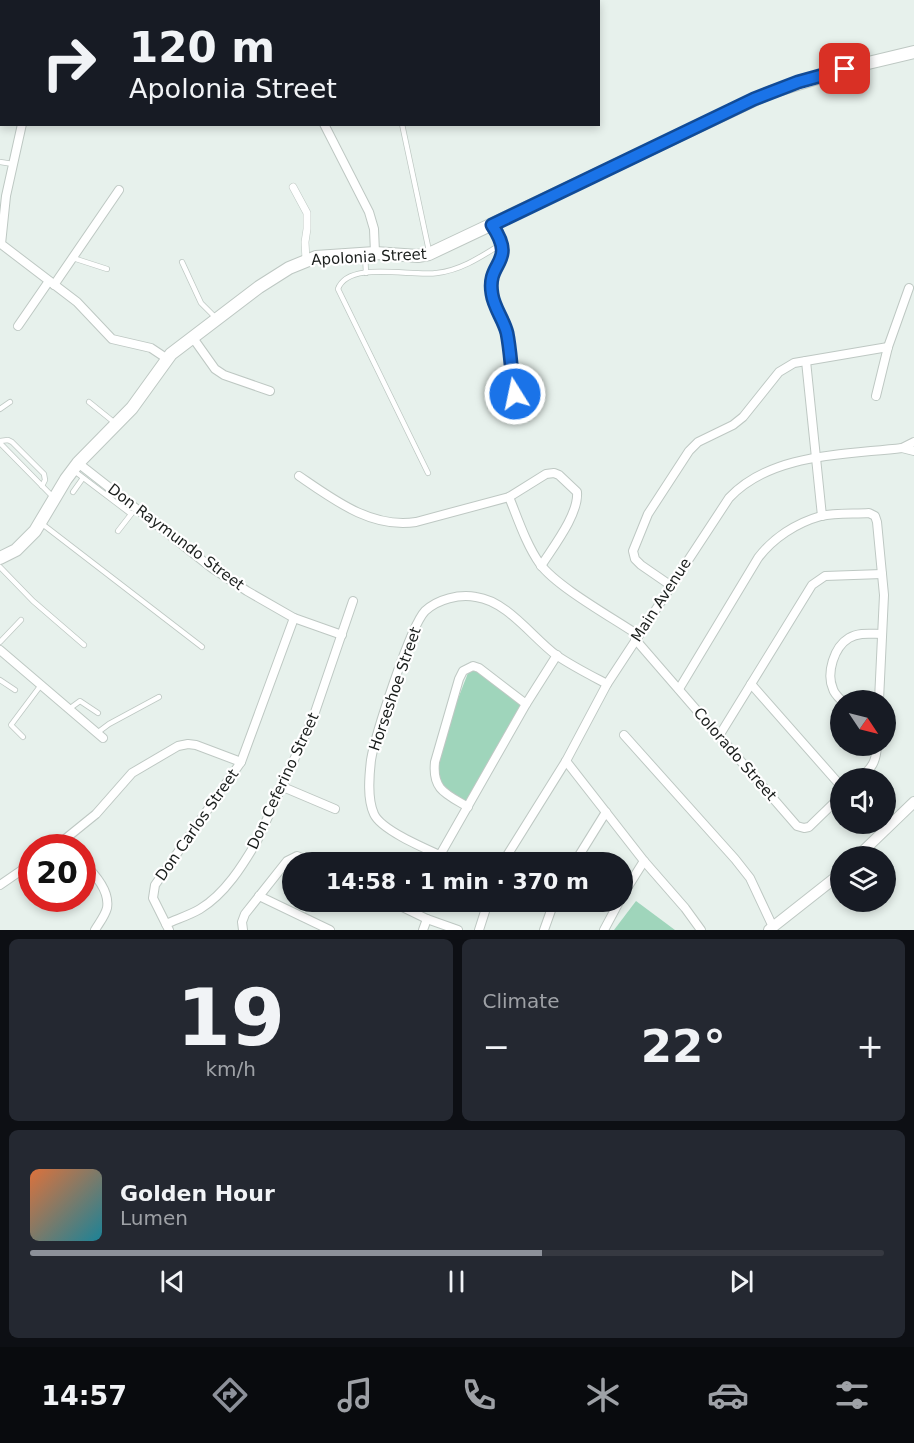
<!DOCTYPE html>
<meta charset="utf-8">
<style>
body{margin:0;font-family:"DejaVu Sans",sans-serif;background:#242831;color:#f1f3f6;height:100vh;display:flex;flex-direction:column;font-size:22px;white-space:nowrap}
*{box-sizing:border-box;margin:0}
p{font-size:20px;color:#9ea1a6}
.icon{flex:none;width:33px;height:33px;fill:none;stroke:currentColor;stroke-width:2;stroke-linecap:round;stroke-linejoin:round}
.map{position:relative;height:930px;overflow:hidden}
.sheet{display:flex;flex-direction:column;gap:9px;padding:9px;background:#0d0f14;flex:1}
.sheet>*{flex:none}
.top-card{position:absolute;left:0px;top:0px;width:600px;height:126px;box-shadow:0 3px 9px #0003;background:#171b24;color:#f1f3f6;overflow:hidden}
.needle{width:39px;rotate:125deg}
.fabs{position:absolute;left:830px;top:690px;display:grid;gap:12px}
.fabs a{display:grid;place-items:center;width:66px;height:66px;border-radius:50%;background:#171b24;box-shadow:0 3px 9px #0003;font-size:30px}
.speed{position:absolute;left:18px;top:834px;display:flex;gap:12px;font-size:30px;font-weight:700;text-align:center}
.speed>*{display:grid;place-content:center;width:78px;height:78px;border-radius:50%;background:#171b24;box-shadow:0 3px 9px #0003;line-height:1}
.speed .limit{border:9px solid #d22;background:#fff;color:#111}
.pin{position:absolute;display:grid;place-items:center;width:51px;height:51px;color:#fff;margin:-26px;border-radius:12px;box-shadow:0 3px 9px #0006}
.me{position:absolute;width:66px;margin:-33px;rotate:350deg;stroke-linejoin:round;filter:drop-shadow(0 0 4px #0008)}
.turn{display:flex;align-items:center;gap:21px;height:126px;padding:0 30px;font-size:27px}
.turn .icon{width:78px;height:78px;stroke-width:2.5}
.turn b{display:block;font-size:42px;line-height:51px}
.big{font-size:45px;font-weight:700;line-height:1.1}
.sheet .widget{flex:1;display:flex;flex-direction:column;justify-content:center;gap:9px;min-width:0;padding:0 21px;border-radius:9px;background:#242831}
.sheet .dial{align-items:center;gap:0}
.dial b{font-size:78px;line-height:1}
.song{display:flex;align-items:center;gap:18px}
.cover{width:72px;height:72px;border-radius:9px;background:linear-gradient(135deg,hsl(20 70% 55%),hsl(190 70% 35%))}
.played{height:6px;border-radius:3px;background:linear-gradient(90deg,#8c9099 60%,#363941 60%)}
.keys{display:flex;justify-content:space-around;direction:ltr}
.heat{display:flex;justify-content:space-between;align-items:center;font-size:33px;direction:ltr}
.sheet .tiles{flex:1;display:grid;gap:9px;grid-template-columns:1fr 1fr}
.widget:last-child{grid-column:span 2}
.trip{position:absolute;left:282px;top:852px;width:351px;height:60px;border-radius:30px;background:#171b24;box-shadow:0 3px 9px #0003;font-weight:700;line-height:60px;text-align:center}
.tab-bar{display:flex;height:96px;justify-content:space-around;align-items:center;background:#090b0e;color:#9ea1a6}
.tab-bar .icon{width:42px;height:42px}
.tab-bar .active{color:#8c9099}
.tab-bar b{font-size:27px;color:#f1f3f6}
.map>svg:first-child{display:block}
.green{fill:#9fd5bb}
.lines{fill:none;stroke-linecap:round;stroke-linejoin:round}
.service-casing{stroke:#bec8c3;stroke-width:6}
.pedestrian-casing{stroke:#bec8c3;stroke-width:8}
.minor-casing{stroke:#bec8c3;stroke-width:10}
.tertiary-casing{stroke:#bec8c3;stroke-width:12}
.secondary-casing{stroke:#bec8c3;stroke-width:14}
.service{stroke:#fff;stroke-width:4.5}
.pedestrian{stroke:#fff;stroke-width:7}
.minor{stroke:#fff;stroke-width:8}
.tertiary{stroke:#fff;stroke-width:10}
.secondary{stroke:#fff;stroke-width:12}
.route-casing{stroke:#114b97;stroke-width:15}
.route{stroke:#1a73e8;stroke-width:10}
.labels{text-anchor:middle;stroke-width:4.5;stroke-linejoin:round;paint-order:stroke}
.street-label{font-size:15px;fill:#1a1e1c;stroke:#fff}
</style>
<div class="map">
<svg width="914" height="930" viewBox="0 0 914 930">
<rect width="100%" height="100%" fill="#e7f1ec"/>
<g class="green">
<path d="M474 667 524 705 467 804C457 799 442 793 438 781 431 761 461 693 469 670Z"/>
<path d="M636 901 675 930H614Z"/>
</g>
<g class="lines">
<g class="service-casing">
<g id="service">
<path d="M0 94 2 96"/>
<path d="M402 124 429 251"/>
<path d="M0 162 13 164"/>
<path d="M492 225 503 243V254L491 275 492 295 507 332 511 372 520 416"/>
<path d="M365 254 366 273"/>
<path d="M73 258 107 269"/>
<path d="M182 262 201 303 216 318"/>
<path d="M89 402 115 423"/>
<path d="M0 409 10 402"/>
<path d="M0 441 8 440 12 442 44 474 45 480 42 486"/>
<path d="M0 443 54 498"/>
<path d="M73 470 131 514"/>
<path d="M428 473 338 289C348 260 412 277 437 273 462 270 482 256 503 243"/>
<path d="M73 492 83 478"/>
<path d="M41 523 202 647"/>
<path d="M118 531 132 513"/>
<path d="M0 567 33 601 84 645"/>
<path d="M0 642 21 620"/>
<path d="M0 680 15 690"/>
<path d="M69 709 80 701 98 713"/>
<path d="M97 733 109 724 159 697"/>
<path d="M23 737 11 725 41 685"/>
</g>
</g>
<g class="pedestrian-casing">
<path id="pedestrian" d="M293 187 307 213V229L305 242 306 260"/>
</g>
<g class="minor-casing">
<g id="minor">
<path d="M5 0 9 2"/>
<path d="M72 2V0"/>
<path d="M282 2 283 0"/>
<path d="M22 124 6 196 1 244 77 302 112 339 151 348 166 358"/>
<path d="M324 124 369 212 374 229 375 253"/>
<path d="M54 285 119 190"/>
<path d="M18 326 49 281"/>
<path d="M193 338 215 369 224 375 270 391"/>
<path d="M806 361 822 516"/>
<path d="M876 396 888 347 909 288"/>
<path d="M902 448 914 451"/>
<path d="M78 463 212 568 247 591 294 618 342 635"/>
<path d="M299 476C334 500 372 529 416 522L509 497 546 474 554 473 559 475 577 492C579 514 553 547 541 566"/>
<path d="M509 497C518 519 526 544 540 564 557 587 613 618 638 635"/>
<path d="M670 585 641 565 635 559 633 551 648 514 689 451 698 442 733 425 743 417 779 372 794 363 888 347"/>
<path d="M635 639 797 826 804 828 809 827 840 797"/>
<path d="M0 650 103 738"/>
<path d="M751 684 840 785"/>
<path d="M679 689 758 558C773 538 796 523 821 516 835 513 854 514 869 513L875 516 877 522 884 595 879 700"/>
<path d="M841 700C838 697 834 693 833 689 826 673 834 647 849 638 859 632 871 634 882 634"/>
<path d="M624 735 735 859 750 878 773 927"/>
<path d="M719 736 812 585 825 576 882 574"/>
<path d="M566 761 644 861 685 908 701 930"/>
<path d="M860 778C872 768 876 762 877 746"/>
<path d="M283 787 335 809"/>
<path d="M468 807C446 794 432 790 435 762L459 679 463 671 473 666 479 668 526 704"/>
<path d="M54 848 96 814 132 773 178 746 188 744 196 745 241 762"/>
<path d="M440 855 526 704 557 655"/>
<path d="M82 862C94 873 110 891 107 908 105 916 99 923 95 930"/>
<path d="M455 862C436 853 382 832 374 814 367 799 369 777 371 760 375 736 410 627 425 611 438 599 459 594 476 597 507 601 532 637 556 655 572 666 590 675 607 684"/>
<path d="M503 862 566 761 607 684 729 498C771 453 844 455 902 448L914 442"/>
<path d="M575 862 606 812"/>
<path d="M0 885 32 863"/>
<path d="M259 896 330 930"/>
<path d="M622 896 644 861"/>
<path d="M392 902 427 919 458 930"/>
<path d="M166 924C177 919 190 915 200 909 225 894 243 865 257 841L313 718 353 601"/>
<path d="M169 930 153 898 155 885 241 762 294 618"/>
<path d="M243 930 242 922 245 914 287 861 297 856 311 862"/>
<path d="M423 930 427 919"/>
<path d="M479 930 488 902"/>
<path d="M544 930 554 902"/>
<path d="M604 930 619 902"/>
</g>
</g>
<g class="tertiary-casing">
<g id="tertiary">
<path d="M858 856 914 802"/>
<path d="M769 930 840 874"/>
</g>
</g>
<g class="secondary-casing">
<path id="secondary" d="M0 558 16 550 35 531 66 479 78 463 132 408 171 354 259 287 289 268 316 257 375 253 418 256 429 254 771 92 864 64 914 52"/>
</g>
<use href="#service" class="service"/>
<use href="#pedestrian" class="pedestrian"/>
<use href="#minor" class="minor"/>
<use href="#tertiary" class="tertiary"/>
<use href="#secondary" class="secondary"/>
</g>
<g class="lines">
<g class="route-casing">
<path id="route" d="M515 394C511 374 511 353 507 333 504 320 494 308 492 294 486 260 518 264 492 225L754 99 798 82 845 69"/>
</g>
<use href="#route" class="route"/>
</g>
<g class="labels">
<g class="street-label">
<text transform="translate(369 257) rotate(-3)" y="5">Apolonia Street</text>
<text transform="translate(176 537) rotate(37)" y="5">Don Raymundo Street</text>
<text transform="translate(661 600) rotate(-57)" y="5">Main Avenue</text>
<text transform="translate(395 689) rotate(-71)" y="5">Horseshoe Street</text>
<text transform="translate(735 754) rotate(49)" y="5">Colorado Street</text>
<text transform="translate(283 781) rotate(-65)" y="5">Don Ceferino Street</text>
<text transform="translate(197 825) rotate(-55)" y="5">Don Carlos Street</text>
</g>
</g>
</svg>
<div class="fabs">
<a><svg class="needle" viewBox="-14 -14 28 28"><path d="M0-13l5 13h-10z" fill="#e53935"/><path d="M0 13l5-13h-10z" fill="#9ea1a6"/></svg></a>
<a><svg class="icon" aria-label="sound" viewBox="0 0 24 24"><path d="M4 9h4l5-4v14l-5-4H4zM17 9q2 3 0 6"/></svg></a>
<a><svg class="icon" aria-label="layers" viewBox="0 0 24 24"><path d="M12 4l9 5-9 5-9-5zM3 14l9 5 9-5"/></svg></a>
</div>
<div class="speed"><div class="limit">20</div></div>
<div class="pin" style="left:845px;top:69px;background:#d93025"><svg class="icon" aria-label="arrive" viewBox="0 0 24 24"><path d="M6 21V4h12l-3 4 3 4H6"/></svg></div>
<svg class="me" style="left:515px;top:394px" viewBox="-20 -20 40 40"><circle r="17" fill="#1a73e8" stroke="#fff" stroke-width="3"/><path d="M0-11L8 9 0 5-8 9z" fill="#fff"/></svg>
<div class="trip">14:58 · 1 min · 370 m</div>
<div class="top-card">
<div class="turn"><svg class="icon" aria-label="right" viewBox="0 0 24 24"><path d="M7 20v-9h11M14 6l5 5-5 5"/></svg><div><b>120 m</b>Apolonia Street</div></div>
</div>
</div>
<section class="sheet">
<div class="tiles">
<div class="widget dial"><b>19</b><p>km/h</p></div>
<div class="widget"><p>Climate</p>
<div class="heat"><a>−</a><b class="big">22°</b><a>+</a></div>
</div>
<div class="widget">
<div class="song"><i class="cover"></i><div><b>Golden Hour</b><p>Lumen</p></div></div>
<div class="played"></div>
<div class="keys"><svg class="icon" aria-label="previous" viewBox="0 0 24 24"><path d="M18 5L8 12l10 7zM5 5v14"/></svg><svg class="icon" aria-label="pause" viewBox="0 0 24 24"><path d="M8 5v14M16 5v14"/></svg><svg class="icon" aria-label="next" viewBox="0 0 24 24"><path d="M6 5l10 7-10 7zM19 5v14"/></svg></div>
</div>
</div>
</section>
<nav class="tab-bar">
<b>14:57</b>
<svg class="icon active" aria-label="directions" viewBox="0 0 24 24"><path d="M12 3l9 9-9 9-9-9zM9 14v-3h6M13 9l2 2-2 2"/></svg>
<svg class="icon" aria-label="music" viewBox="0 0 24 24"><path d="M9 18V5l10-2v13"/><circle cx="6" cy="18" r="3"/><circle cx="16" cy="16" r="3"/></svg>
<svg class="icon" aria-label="phone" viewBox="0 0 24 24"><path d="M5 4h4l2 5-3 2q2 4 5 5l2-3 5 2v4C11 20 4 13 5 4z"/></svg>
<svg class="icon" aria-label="climate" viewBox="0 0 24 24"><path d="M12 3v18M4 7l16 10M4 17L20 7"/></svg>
<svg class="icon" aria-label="car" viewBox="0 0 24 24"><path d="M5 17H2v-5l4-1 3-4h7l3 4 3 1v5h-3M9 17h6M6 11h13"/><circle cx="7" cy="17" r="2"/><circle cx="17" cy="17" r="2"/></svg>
<svg class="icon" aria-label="filters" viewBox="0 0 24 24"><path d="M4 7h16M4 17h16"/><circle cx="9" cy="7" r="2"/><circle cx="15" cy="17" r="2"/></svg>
</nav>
